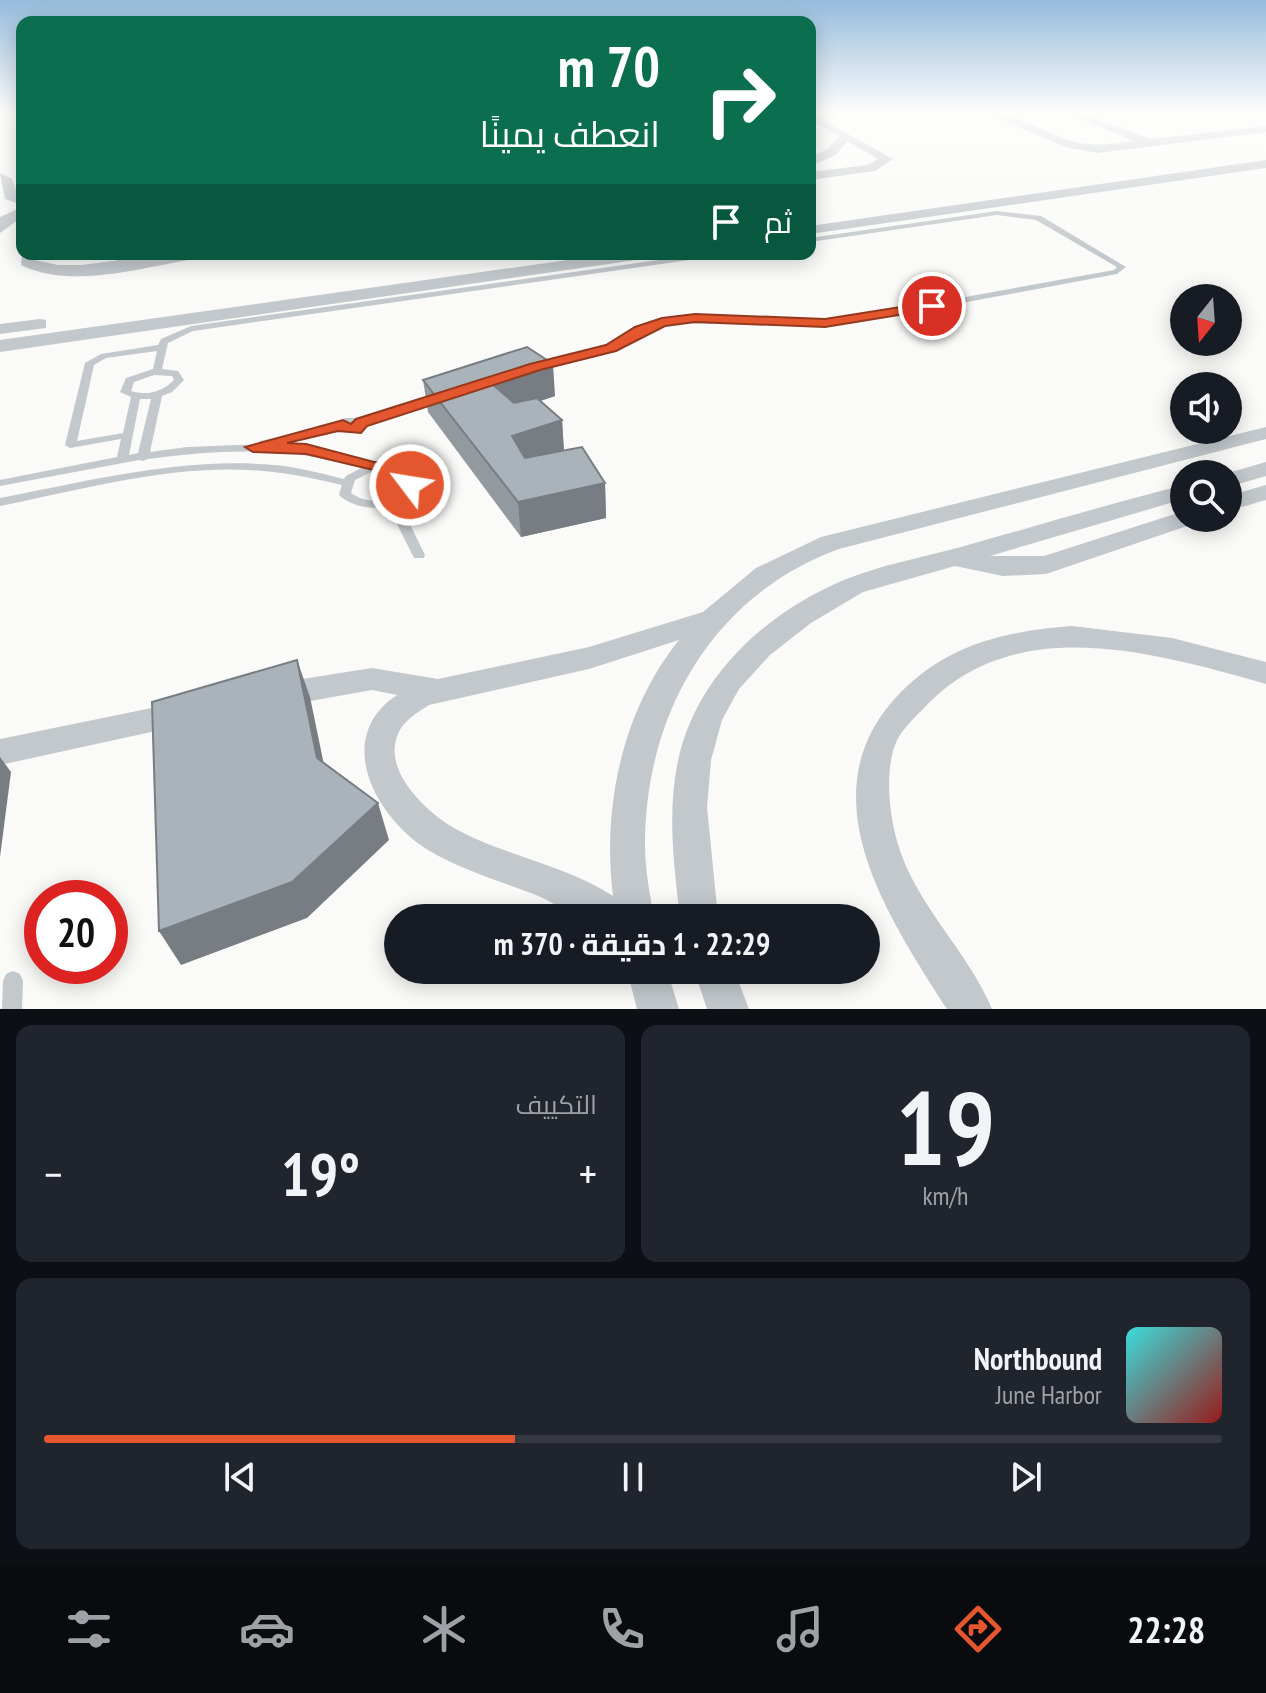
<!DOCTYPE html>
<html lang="ar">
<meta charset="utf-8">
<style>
body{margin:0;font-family:"PT Sans Narrow",Cairo,sans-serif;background:#20242c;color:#f1f3f6;direction:rtl;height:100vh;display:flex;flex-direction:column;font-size:30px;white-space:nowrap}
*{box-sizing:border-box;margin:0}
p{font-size:26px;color:#9ea1a6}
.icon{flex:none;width:44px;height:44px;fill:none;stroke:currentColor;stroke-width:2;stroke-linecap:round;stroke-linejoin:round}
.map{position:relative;height:1009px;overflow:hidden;direction:ltr}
.sheet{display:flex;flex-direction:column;gap:16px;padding:16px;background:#0d0f14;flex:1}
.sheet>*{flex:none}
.hud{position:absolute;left:16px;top:16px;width:800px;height:244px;border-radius:16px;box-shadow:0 4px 20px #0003;direction:rtl;background:#0b6e4f;color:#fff;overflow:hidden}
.needle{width:52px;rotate:197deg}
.controls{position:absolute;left:1170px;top:284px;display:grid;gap:16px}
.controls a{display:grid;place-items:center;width:72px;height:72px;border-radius:50%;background:#171b24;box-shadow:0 4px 20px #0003;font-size:40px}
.speed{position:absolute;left:24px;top:880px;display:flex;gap:16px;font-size:40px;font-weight:700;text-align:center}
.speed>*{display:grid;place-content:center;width:104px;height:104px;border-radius:50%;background:#171b24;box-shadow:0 4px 20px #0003;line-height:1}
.speed .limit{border:12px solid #d22;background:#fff;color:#111}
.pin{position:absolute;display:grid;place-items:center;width:68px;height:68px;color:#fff;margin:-34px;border:4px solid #fff;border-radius:50%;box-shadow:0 2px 8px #0007}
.me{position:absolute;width:88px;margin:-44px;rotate:301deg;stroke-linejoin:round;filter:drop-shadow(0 0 6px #0008)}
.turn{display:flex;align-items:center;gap:28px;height:168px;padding:0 24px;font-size:36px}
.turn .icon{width:104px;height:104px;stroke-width:2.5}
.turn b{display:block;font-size:56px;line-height:68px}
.then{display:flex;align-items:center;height:76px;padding:0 24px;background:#0003;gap:16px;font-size:30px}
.big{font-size:60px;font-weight:700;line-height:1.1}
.sheet .widget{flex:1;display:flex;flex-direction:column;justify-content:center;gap:12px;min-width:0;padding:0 28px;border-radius:16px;background:#20242c}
.sheet .dial{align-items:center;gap:0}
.dial b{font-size:104px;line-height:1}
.song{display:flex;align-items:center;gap:24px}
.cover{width:96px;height:96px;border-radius:12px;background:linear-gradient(135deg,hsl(180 70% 55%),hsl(0 70% 35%))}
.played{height:8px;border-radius:4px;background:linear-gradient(90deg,#e4572e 40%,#363941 40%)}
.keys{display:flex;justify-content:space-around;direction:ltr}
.heat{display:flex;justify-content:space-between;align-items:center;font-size:44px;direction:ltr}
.sheet .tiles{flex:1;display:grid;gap:16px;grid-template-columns:1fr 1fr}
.widget:last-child{grid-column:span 2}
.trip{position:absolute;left:384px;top:904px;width:496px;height:80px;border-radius:40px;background:#171b24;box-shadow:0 4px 20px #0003;font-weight:700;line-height:80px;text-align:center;direction:rtl}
.menu{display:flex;height:128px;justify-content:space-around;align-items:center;background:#090b0e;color:#9ea1a6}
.menu .icon{width:56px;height:56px}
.menu .current{color:#e4572e}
.menu b{font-size:36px;color:#f1f3f6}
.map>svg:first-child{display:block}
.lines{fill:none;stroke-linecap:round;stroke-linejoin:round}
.lane{fill:#c3c8cc;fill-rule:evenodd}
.street{fill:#c3c8cc;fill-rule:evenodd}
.wall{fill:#929a9f}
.shaded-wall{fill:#777d82}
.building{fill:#aab3b9;stroke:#777d82;stroke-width:2}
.route{fill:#e4572e;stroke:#94391e;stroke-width:2}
</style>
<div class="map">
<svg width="1266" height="1009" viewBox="0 0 1266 1009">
<rect width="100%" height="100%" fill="#fafaf8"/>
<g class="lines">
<g class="lane">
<path d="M997 211 1041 216 1126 267 1117 274 855 323 811 326 671 323 650 329 609 352 536 370 531 367 533 365 603 348 644 325 671 317 811 320 855 317 1114 270 1117 267 1036 220 997 215 810 242V238Z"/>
<path d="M701 254H721L717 256 193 331 168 343 162 369 178 371 184 380 172 392 162 396 150 452 187 447 259 444 260 441 339 423 345 418H363L438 395H446V399L367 424 366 427 345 432 340 429 273 444 329 451 375 465 384 463 401 467 405 468 416 479 411 491 399 502 425 555 424 558H414L388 506C371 510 355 507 341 497L339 494 342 485C316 479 290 473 263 471 175 463 85 489 0 506V498C85 482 172 459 260 464 289 465 316 472 344 479L346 476 361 468C288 446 222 449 148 459L143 461 139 460 0 486V480L117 457 121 439 70 448 65 445 85 363 101 354 158 345 161 339 191 326ZM157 351 153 369 126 378 120 392 131 397 123 433 77 441 94 365 106 358ZM154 375 172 376 174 380C162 392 147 396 131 391L134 382ZM140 399H151L138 453 129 455ZM384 469 397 472 404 480C397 503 369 506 351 493L355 480 369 473Z"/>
<path d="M13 971 20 974 23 981 22 1009H2L3 981 6 974Z"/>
</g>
<g class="street">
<path d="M810 113 893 159 875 171 810 180V172L868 165 878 159 847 141 836 155 810 166V157L828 149 839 136 810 120Z"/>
<path d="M987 113C1017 113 1043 132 1071 141 1092 147 1113 144 1134 141L1067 113H1082L1151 139 1266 126V132L1097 153 1065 147Z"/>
<path d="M1266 160V168L810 234V226Z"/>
<path d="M0 173 12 179 18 196 22 197V205L5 199Z"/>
<path d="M22 207V217L0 233V217Z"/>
<path d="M22 253 37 254 35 260 58 265H82L165 254H203L195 259C142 267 72 290 21 265Z"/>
<path d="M610 254H651L643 259 0 352V340Z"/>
<path d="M40 319 46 320V328L0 334V324Z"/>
<path d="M1266 427V439L839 549C713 595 645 713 645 845 645 870 650 894 654 918 632 918 600 924 580 917 565 912 551 901 536 895 500 881 461 870 428 850 376 818 332 738 397 695L372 690 277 707 266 703 262 695 266 687 277 683 372 668 438 679 589 647 703 612 756 568 821 537ZM679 640C622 711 602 807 613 896 564 864 504 856 454 828 425 811 382 770 398 734 403 721 418 712 429 705L589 669Z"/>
<path d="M1266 462V476L1228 487V474H1224Z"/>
<path d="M1184 485V499L990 556H1044L1184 511V518H1199L1196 523 1046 574 1003 576 955 566 863 592 811 623 770 655 739 689 722 720 711 760 707 807 718 918H680C674 866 667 812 678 761 696 676 767 612 844 580 881 565 923 557 961 547 1036 526 1109 504 1184 485Z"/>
<path d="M1266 485V500L1228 511V496Z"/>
<path d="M1072 626 1172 638 1266 662V684C1155 653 1015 611 925 707 914 718 900 731 895 745 885 773 889 813 897 841 915 905 967 949 992 1009H947C887 915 803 791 901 692 949 644 1006 631 1072 626Z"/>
<path d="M186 701 197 704 202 713 197 722 0 765V739Z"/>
<path d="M627 970H667L679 1009H637Z"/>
<path d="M694 970H734L749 1009H707Z"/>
</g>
</g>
<g class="wall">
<path d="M810 122 815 127 813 138H811L810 144Z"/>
<path d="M423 380 555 396 540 401 562 420 564 451 605 483 606 518 521 537 428 412Z"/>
</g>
<g class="shaded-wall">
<path d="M553 364 555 396 496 416 492 384Z"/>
<path d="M562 420 564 453 516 469 512 436Z"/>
<path d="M605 483 606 518 521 537 518 502Z"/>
<path d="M297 660 310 697 330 794 317 758Z"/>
<path d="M0 757 11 772 0 857Z"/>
<path d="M378 803 389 840 307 918 181 965 159 931Z"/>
</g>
<g class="building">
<path d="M527 347 553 364 492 384 514 403 537 398 562 420 512 436 525 458 582 447 605 483 518 502 423 380Z"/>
<path d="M297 660 317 758 378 803 292 882 159 931 152 702Z"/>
</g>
<linearGradient id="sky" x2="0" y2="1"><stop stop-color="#96bcdc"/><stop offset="0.44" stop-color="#fdfdfc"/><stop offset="1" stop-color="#fdfdfc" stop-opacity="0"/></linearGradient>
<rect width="1266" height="254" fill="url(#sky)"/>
<path class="route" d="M932 302 936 303V309L825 327 695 322 665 326 616 351 540 370 367 426 361 433 338 431 287 443 306 444 374 462H393L416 474 419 485 410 490 404 488 399 476 306 454 253 452 245 447 343 420 351 424 356 419 530 364 606 345 635 327 662 318 695 314 825 319Z"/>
</svg>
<div class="controls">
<a><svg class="needle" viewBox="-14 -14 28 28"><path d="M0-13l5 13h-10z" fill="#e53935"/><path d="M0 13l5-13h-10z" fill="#9ea1a6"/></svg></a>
<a><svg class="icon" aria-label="sound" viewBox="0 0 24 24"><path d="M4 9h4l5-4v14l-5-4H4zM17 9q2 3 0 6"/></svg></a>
<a><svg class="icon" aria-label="search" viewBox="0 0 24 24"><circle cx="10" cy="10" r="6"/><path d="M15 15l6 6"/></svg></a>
</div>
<div class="speed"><div class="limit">20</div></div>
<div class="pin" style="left:932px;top:306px;background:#d93025"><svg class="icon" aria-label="arrive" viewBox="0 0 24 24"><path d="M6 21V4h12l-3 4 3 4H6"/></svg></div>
<svg class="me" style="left:410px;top:485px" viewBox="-20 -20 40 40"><circle r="17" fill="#e4572e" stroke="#fff" stroke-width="3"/><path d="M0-11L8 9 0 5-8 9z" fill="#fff"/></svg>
<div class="trip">22:29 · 1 دقيقة · 370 m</div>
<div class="hud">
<div class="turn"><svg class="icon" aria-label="right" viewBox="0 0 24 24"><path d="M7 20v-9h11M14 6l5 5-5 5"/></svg><div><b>70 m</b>انعطف يمينًا</div></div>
<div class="then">ثم<svg class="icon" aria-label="arrive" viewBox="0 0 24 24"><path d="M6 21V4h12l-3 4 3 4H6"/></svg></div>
</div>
</div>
<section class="sheet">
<div class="tiles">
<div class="widget dial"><b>19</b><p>km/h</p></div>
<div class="widget"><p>التكييف</p>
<div class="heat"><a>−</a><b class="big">19°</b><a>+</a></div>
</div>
<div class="widget">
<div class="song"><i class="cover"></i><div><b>Northbound</b><p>June Harbor</p></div></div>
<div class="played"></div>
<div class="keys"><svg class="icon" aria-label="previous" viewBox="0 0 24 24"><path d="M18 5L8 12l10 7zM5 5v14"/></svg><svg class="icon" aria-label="pause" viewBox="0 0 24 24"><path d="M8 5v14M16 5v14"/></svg><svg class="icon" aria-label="next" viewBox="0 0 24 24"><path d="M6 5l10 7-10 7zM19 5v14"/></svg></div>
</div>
</div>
</section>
<nav class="menu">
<b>22:28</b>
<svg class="icon current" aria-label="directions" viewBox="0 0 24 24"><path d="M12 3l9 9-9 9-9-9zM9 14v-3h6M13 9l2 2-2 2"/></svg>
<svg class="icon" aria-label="music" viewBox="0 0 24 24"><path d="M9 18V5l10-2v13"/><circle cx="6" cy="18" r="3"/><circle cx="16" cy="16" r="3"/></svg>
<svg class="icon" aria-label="phone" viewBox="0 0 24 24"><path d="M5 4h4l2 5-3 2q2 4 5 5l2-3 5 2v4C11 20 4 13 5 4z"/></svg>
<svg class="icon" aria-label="climate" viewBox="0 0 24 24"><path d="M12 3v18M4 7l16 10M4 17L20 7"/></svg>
<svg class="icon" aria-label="car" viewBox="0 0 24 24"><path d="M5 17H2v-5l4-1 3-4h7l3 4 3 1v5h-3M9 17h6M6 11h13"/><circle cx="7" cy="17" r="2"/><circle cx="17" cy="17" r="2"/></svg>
<svg class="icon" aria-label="filters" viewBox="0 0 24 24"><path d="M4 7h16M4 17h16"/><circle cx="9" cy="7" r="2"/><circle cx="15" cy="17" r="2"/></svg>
</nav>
